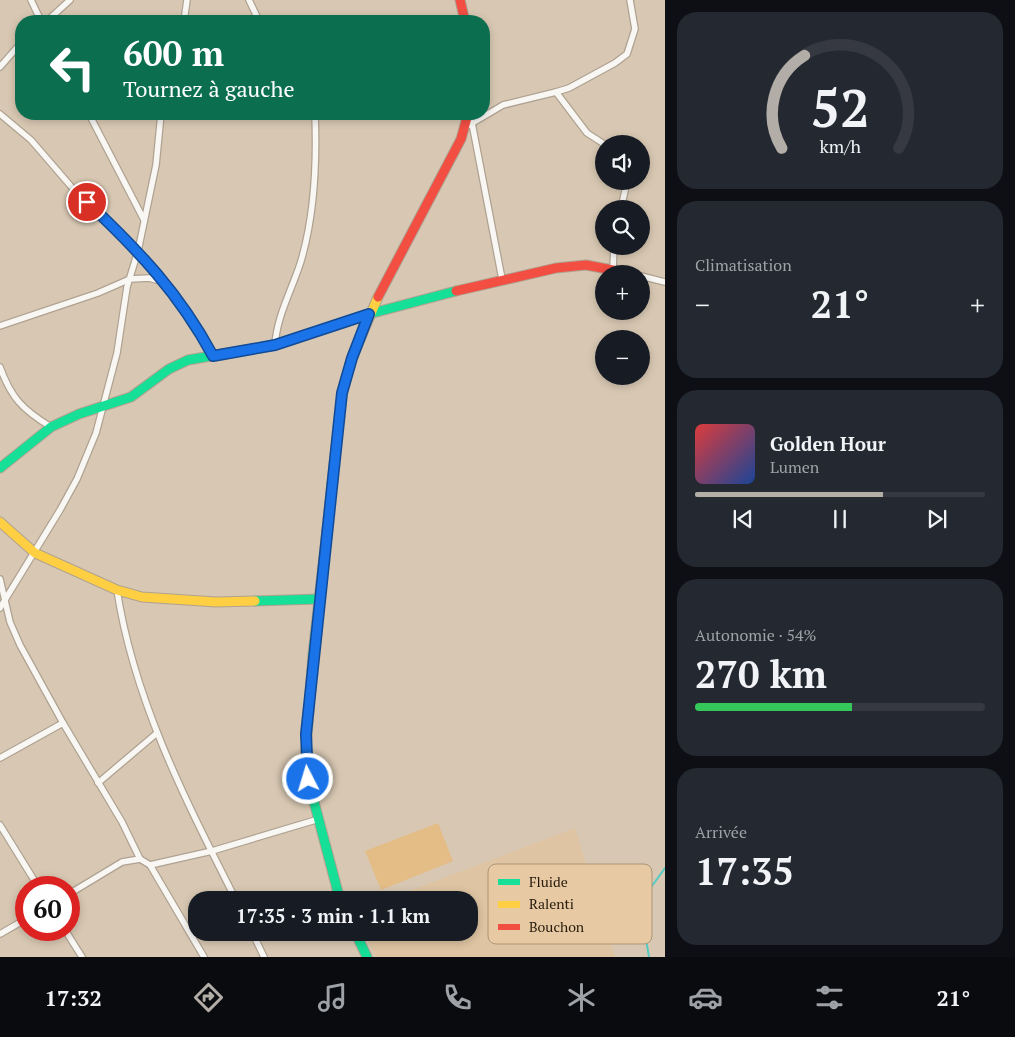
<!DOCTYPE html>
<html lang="fr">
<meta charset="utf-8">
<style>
body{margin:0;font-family:"PT Serif",serif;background:#242831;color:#f1f3f6;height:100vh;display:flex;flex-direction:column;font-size:19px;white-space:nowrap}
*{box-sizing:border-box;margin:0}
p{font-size:16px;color:#9ea1a6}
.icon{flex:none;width:28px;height:28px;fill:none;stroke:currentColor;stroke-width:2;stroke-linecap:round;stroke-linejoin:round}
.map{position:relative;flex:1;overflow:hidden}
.details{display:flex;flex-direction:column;gap:12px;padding:12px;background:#0d0f14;width:350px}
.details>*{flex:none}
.top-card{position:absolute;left:15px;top:15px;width:475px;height:105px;border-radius:20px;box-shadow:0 2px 8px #0003;background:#0b6e4f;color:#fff;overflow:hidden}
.tools{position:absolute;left:595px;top:135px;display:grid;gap:10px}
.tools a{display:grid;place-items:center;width:55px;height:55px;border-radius:50%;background:#171b24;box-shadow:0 2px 8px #0003;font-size:25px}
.speed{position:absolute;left:15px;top:876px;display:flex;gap:10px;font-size:25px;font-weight:700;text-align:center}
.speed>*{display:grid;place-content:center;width:65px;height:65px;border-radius:50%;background:#171b24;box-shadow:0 2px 8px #0003;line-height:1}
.speed .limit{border:8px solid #d22;background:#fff;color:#111}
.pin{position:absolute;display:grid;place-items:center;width:42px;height:42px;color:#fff;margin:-21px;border:2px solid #fff;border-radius:50%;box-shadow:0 1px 5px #0007}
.me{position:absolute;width:55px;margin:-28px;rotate:355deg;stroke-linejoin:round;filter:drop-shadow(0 0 4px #0008)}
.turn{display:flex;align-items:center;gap:18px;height:105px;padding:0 25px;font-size:22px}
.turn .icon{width:65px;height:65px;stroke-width:2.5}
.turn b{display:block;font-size:35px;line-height:42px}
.big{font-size:38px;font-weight:600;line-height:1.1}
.details .tile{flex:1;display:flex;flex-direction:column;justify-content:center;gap:8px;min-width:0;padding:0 18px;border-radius:20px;background:#242831}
.details .dial{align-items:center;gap:0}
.dial svg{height:130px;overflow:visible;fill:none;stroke:#363941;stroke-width:7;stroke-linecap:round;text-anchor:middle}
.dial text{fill:#f1f3f6;stroke:none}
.song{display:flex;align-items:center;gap:15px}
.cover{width:60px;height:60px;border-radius:8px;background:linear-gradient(135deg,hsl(0 70% 55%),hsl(220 70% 35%))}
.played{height:5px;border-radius:2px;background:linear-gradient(90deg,#b2ada7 65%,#363941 65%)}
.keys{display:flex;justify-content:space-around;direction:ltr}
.heat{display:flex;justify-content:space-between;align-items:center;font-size:28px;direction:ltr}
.charge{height:8px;border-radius:4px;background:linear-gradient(90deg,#34c759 54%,#363941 0)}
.trip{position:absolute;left:188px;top:891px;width:290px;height:50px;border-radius:20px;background:#171b24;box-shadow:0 2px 8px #0003;font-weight:600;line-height:50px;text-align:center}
.tab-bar{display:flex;height:80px;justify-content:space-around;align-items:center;background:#090b0e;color:#9ea1a6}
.tab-bar .icon{width:35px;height:35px}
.tab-bar .current{color:#b2ada7}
.tab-bar b{font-size:22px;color:#f1f3f6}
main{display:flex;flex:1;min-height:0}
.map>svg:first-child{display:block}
.built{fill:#dec4a2}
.green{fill:#e4bc86}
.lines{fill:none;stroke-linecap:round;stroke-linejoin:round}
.stream{stroke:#56cac2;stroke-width:2}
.street-casing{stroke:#afa291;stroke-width:8}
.fast-casing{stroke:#afa291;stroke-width:11}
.slow-casing{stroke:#afa291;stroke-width:11}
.jam-casing{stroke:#afa291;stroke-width:11}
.street{stroke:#f9f7f4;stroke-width:5.5}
.fast{stroke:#16e098;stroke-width:9}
.slow{stroke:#ffcf43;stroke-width:9}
.jam{stroke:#f24e42;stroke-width:9}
.route-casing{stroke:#114b97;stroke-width:12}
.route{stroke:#1a73e8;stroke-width:9}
.key{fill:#e7c9a4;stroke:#ad9577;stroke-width:1}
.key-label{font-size:14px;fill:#261b0d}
</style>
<main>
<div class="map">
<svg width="665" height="957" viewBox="0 0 665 957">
<rect width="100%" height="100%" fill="#d8c8b3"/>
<path class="built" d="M575 828 615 957H376L364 933 469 932V900H386Z"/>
<path class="green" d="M438 823 453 861 381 890 365 851Z"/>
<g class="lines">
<path class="stream" d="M649 957 642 916 644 897 665 868"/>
<g class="street-casing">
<g id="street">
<path d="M31 0 41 21"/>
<path d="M249 0 259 21"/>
<path d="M47 21 70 0"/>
<path d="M184 21 187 0"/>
<path d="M0 67 21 43"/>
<path d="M556 92 569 88 615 63 627 54 635 29 630 0"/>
<path d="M0 114 31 140 75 191 138 251 164 282"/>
<path d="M89 114 144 220"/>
<path d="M472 123 502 279"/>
<path d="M464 128 503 105 556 92 587 133 604 144"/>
<path d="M621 209 627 181"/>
<path d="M613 269 614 246"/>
<path d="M641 276 665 282"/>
<path d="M0 326 98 293 130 279 149 278 164 282 175 294 213 356"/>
<path d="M275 345C277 315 292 290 301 261 315 213 317 164 315 114"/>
<path d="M0 367C11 398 23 410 51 427"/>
<path d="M0 579 10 622 20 645 63 723 122 822 140 859 150 865 204 957"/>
<path d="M117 590C134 701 186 801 236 900"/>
<path d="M0 608 60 510 77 479 96 433 117 353 127 287 138 251 156 165 161 114"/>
<path d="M0 758 63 723"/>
<path d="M98 783 157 733"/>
<path d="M0 825 39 888"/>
<path d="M150 865 212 851 319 819"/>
<path d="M69 894 122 862 140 859"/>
<path d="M65 930 82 957"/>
<path d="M252 932 264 957"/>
<path d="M0 934 26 919"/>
</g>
</g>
<g class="fast-casing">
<g id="fast">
<path d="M0 468 51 427 79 414 131 397 169 369 188 360 275 345 369 314 456 291"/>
<path d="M330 502 313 654 306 751 308 779 340 900"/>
<path d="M255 601 319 599"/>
<path d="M355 932 367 957"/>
</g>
</g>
<g class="slow-casing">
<g id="slow">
<path d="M330 502 342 393 352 358 378 297"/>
<path d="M0 522 35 553 117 590 142 597 216 602 255 601"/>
</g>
</g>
<g class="jam-casing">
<g id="jam">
<path d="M460 0 465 21"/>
<path d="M456 291 556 268 586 265 634 274"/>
<path d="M378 297 461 139 468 114"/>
</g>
</g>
<use href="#street" class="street"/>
<use href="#fast" class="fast"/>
<use href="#slow" class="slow"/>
<use href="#jam" class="jam"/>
</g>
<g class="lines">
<g class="route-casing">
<path id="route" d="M87 202C139 251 179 293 213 356L275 345 369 314 352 358 342 393 306 734 308 779"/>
</g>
<use href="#route" class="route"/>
</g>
<rect x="488" y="864" width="164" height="80" rx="8" class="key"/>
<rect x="498" y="879" width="22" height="6" fill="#16e098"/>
<rect x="498" y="901" width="22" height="7" fill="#ffcf43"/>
<rect x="498" y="924" width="22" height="6" fill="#f24e42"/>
<g class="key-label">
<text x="529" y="887">Fluide</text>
<text x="529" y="909">Ralenti</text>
<text x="529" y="932">Bouchon</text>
</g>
</svg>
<div class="tools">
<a><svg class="icon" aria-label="sound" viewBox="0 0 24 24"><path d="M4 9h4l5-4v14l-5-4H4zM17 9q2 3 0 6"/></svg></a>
<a><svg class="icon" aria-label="search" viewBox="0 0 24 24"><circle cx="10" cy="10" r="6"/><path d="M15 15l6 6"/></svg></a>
<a>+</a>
<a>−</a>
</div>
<div class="speed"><div class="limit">60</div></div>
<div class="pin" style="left:87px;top:202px;background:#d93025"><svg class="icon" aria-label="arrive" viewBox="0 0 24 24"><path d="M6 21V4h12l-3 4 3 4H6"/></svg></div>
<svg class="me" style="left:308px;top:779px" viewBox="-20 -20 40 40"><circle r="17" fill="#1a73e8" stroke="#fff" stroke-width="3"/><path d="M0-11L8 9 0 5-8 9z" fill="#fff"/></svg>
<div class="trip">17:35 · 3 min · 1.1 km</div>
<div class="top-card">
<div class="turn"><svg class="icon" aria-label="left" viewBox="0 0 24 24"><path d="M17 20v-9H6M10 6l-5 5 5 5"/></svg><div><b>600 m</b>Tournez à gauche</div></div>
</div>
</div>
<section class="details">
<div class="tile dial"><svg viewBox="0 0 100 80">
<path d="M14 69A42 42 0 1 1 86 69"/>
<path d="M14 69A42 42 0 0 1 28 12" stroke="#b2ada7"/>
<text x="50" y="56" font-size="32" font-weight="700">52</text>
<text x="50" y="72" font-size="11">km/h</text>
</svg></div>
<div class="tile"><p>Climatisation</p>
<div class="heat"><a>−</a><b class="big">21°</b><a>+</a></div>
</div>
<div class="tile">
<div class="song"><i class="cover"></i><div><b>Golden Hour</b><p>Lumen</p></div></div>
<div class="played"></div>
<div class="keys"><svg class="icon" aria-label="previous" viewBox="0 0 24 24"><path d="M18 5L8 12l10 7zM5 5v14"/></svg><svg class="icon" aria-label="pause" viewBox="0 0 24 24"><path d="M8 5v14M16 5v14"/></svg><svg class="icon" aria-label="next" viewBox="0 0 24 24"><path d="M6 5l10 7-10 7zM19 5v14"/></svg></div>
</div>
<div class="tile"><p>Autonomie · 54%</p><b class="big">270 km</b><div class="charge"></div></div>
<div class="tile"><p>Arrivée</p><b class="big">17:35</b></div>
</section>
</main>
<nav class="tab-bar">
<b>17:32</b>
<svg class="icon current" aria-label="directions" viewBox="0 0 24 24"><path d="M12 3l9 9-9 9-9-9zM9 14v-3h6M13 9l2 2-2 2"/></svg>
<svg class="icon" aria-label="music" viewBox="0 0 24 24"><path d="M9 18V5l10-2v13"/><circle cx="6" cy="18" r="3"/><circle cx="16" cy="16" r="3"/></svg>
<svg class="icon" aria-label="phone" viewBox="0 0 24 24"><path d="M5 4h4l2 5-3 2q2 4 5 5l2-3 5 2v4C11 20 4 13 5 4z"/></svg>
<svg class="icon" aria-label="climate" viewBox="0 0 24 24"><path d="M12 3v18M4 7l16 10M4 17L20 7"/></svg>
<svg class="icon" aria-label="car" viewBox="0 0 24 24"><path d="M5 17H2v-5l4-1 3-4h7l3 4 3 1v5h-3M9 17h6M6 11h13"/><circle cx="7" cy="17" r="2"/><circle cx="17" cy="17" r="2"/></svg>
<svg class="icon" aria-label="filters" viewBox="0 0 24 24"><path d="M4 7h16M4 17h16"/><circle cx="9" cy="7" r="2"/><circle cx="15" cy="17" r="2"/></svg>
<b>21°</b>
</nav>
